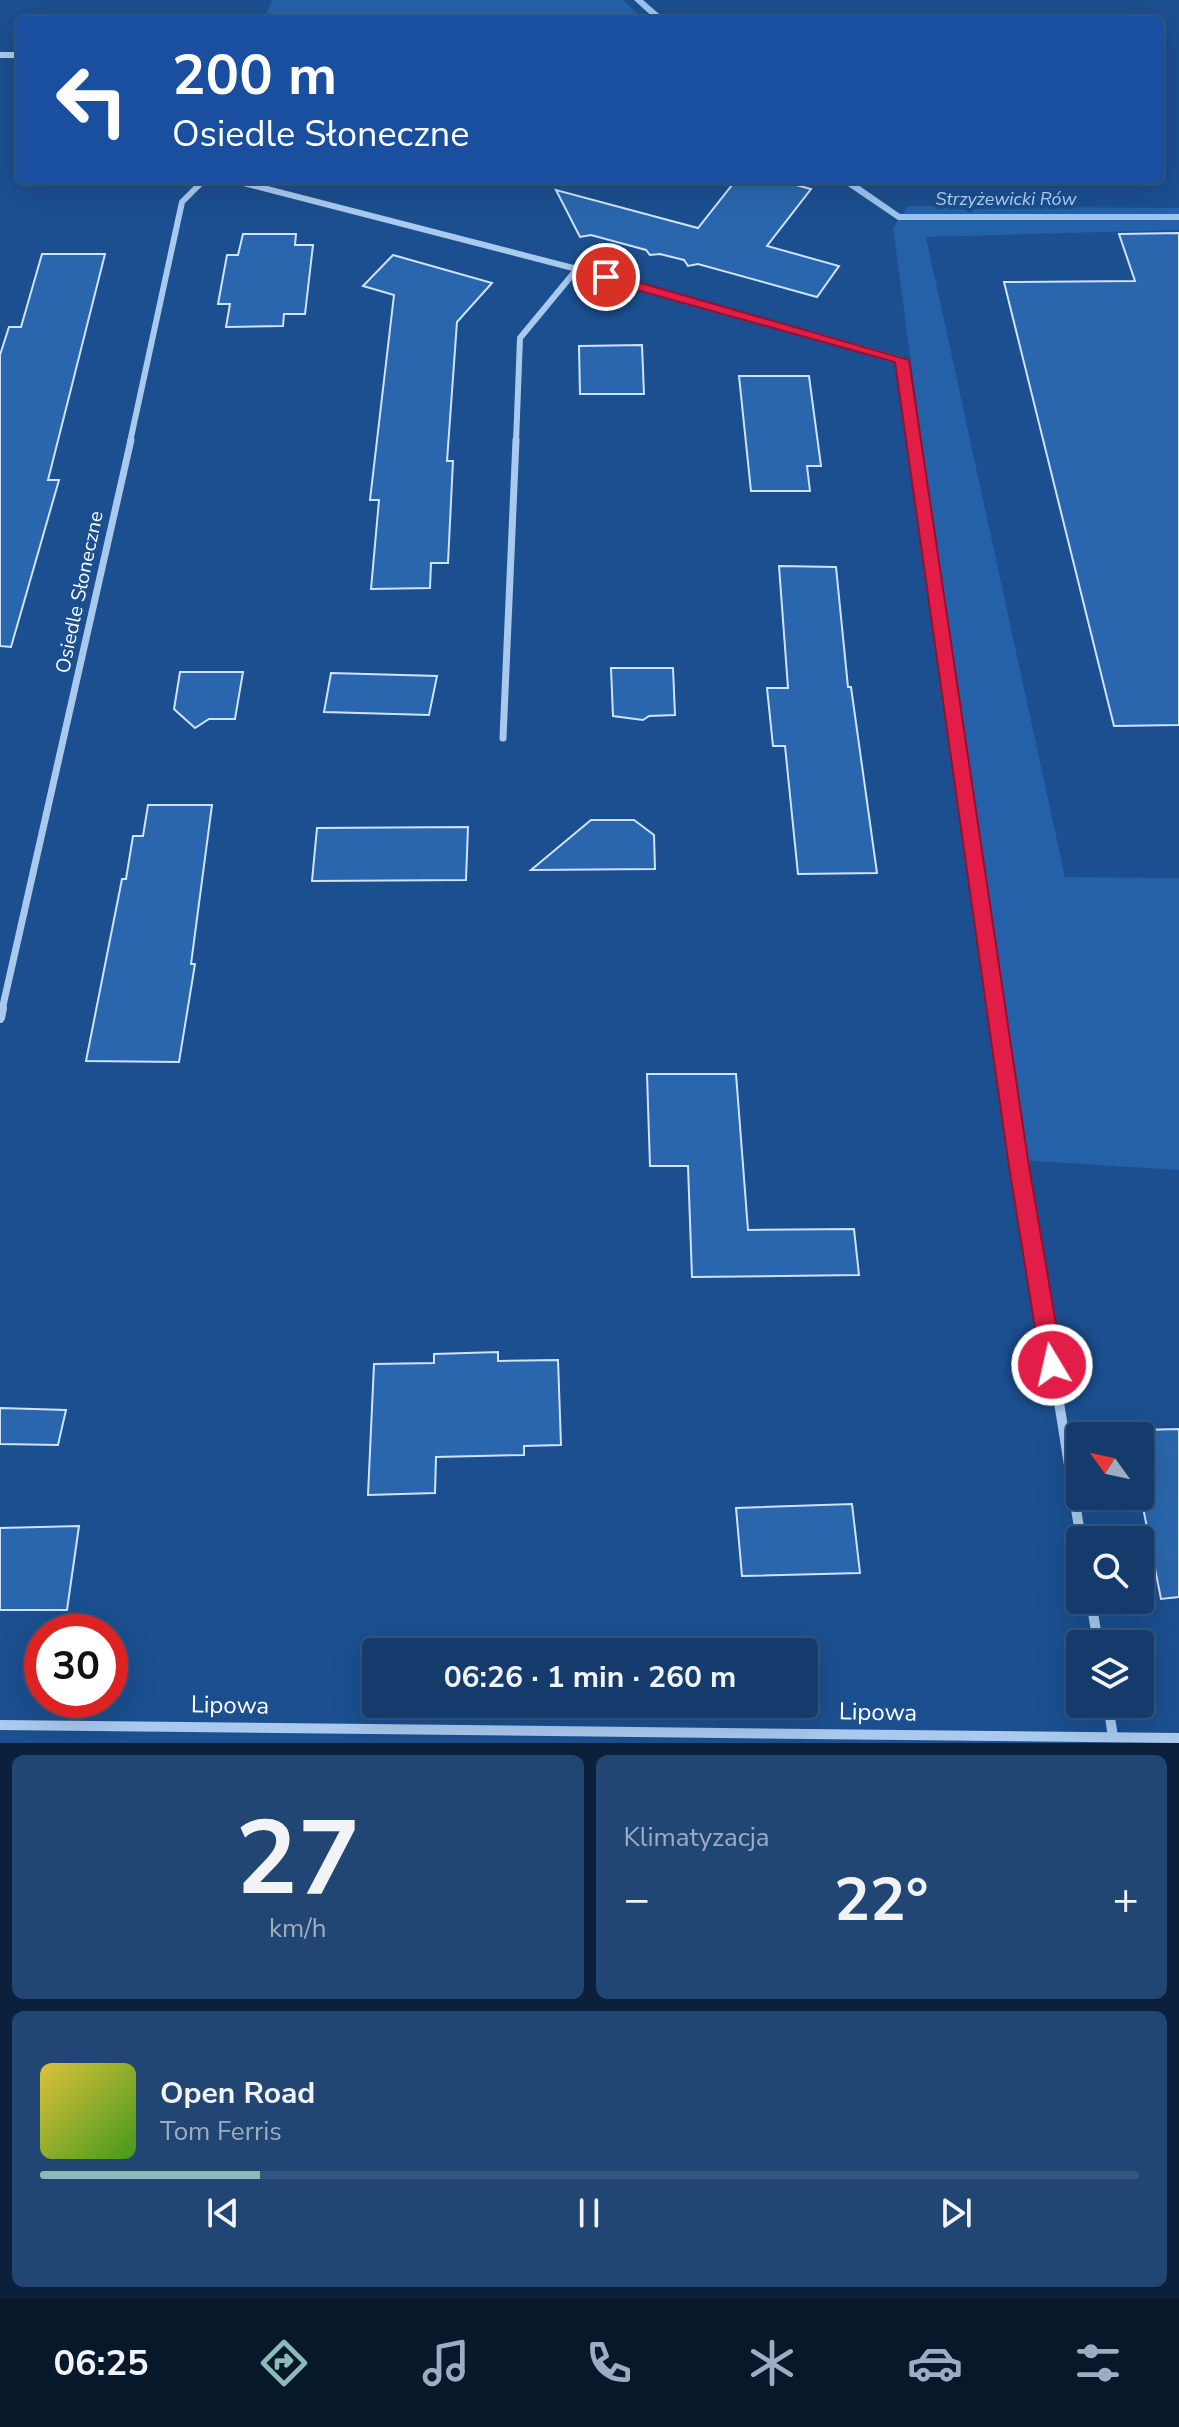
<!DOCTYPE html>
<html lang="pl">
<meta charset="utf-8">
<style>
body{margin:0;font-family:"Nunito Sans",sans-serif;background:#214673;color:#f1f3f6;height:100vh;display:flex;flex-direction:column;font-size:30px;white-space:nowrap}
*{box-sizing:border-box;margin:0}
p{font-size:26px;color:#9dadc1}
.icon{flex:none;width:44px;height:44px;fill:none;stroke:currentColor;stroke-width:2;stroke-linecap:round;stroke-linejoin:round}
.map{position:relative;height:1743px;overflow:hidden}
.sheet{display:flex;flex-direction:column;gap:12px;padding:12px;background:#0b203b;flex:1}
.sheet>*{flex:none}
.hud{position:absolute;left:16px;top:16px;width:1148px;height:168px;border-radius:8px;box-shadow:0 8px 32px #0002,0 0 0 2px #33557e;background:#1a4fa0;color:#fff;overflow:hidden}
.needle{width:52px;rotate:303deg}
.buttons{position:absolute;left:1066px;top:1422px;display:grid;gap:16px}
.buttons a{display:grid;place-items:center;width:88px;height:88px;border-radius:8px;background:#143b6b;box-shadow:0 8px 32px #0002,0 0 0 2px #33557e;font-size:40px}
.speed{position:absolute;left:24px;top:1614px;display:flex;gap:16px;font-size:40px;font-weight:700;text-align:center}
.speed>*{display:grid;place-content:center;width:104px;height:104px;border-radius:50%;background:#143b6b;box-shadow:0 8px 32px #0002,0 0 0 2px #33557e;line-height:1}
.speed .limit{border:12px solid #d22;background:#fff;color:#111}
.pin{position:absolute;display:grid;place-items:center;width:68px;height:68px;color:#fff;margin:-34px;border:4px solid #fff;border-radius:50%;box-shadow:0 2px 8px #0007}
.me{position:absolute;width:88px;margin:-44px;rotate:351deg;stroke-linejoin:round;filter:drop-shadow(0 0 6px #0008)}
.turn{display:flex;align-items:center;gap:28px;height:168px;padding:0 24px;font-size:36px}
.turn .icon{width:104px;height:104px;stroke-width:2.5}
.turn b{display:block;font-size:56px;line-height:68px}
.big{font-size:60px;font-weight:700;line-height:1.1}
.sheet .widget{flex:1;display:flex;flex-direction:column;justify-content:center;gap:12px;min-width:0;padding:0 28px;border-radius:12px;background:#214673}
.sheet .dial{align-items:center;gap:0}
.dial b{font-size:104px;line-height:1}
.song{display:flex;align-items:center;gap:24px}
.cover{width:96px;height:96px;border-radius:12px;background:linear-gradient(135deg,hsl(50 70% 55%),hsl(100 70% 35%))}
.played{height:8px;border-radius:4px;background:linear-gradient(90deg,#8bbbb9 20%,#33557e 20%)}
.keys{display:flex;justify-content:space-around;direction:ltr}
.heat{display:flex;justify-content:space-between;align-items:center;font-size:44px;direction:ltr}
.sheet .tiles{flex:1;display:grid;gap:12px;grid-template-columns:1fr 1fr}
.widget:last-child{grid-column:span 2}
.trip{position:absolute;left:362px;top:1638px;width:456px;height:80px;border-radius:8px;background:#143b6b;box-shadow:0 8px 32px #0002,0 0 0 2px #33557e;font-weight:700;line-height:80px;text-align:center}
.dock{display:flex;height:128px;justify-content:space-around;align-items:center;background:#08182b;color:#9dadc1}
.dock .icon{width:56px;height:56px}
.dock .on{color:#8bbbb9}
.dock b{font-size:36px;color:#f1f3f6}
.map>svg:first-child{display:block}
.green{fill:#2461a8}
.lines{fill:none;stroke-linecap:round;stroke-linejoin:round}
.stream{fill:#9cc4f0;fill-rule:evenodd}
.building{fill:#2a66ad;stroke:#cfe3fa;stroke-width:2}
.street-far2{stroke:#a9c9ee;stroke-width:6}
.street-far1{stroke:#a9c9ee;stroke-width:7}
.street{stroke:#a9c9ee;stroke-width:10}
.route{fill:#e11d48;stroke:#92132f;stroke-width:2}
.labels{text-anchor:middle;stroke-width:8;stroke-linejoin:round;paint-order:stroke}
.far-water-label{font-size:18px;font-style:italic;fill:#b5d3f5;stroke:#1b4f8f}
.street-label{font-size:20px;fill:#fff;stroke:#1b4f8f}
.near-street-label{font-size:24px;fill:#fff;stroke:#1b4f8f}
</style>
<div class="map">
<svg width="1179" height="1743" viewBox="0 0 1179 1743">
<rect width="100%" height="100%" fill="#1b4f8f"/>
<g class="green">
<path d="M272 0H623L644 20H264Z"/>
<path d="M908 206 1179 208V230L926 237 1065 877 1179 878V1170L1018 1160 893 228Z"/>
</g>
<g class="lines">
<g class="stream">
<path d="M634 0H643L666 20H656Z"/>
<path d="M839 180H851L900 214H1179V220H898Z"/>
</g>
</g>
<g class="building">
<path d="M736 180H778L811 189 767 246 839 266 817 297 698 264 688 266 684 260 660 254 650 255 646 250 591 235 580 237 556 190 698 228Z"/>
<path d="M1179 233V725L1114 726 1004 282 1135 281 1119 234Z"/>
<path d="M243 234H296L295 245H313L305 314H284L283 326 226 327 230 304H218L227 255H238Z"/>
<path d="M42 254H105L48 480H59L11 647 0 646V355L9 327H21Z"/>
<path d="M393 255 492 283 457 322 447 461H453L448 563H431L430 588 371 589 379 500H370L394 295 363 286Z"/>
<path d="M642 345 644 394H580L579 346Z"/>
<path d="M739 376H809L821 466H807L810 491H751Z"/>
<path d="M779 566 836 567 848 687H851L877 873 798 874 785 746H773L767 688H788Z"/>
<path d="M611 668H673L675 715 649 716 643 720 613 716Z"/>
<path d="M180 672H243L235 719H209L195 728 174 709Z"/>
<path d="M331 673 437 676 429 715 324 712Z"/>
<path d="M148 805H212L191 964H195L179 1062 86 1061 122 879H126L133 836H143Z"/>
<path d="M591 820H634L654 835 655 869 531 870Z"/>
<path d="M468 827 466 880 312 881 317 828Z"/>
<path d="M647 1074H736L748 1230 854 1229 859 1275 692 1277 688 1166H650Z"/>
<path d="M498 1352V1361L558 1360 561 1445 524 1446V1455L436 1457 435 1493 368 1495 374 1364 434 1363V1354Z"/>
<path d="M0 1408 66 1410 58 1445 0 1444Z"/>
<path d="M1179 1429V1597L1161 1599 1140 1492V1430Z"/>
<path d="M852 1504 860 1573 742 1576 736 1508Z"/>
<path d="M79 1526 67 1610H0V1528Z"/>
</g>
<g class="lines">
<g class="street-far2">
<path d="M0 55H20"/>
<path d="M232 180 577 269 901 360 913 442"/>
<path d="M130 442 182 202 204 180"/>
<path d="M516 442 520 338 577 269"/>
</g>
<g class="street-far1">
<path d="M913 440 996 1010"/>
<path d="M503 738 516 440"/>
<path d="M2 1010 131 440"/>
</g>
<g class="street">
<path d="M996 1008 1081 1540"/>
<path d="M0 1018 2 1008"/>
<path d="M1091 1600 1098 1644"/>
<path d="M1108 1704 1113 1737"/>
<path d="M0 1725 1179 1738"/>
</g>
</g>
<path class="route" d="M606 273 909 360 1028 1160 1063 1365 1060 1372 1052 1375 1044 1372 1041 1365 1008 1160 895 362 601 280V274Z"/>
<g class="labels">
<g class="far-water-label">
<text x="1006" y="205">Strzyżewicki Rów</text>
</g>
<g class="street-label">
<text transform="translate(79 592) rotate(-78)" y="7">Osiedle Słoneczne</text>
</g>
<g class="near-street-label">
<text transform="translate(230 1705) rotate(1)" y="8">Lipowa</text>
<text transform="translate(878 1712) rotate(1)" y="8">Lipowa</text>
</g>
</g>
</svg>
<div class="buttons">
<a><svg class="needle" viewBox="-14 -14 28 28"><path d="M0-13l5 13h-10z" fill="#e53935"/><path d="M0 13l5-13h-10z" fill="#9dadc1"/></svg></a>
<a><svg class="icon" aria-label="search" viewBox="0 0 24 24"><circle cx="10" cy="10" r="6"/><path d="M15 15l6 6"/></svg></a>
<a><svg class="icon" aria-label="layers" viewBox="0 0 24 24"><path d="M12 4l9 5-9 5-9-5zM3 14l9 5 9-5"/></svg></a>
</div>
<div class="speed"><div class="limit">30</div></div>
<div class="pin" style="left:606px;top:277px;background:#d93025"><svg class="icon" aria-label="arrive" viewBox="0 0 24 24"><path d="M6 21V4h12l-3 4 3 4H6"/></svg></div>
<svg class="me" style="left:1052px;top:1365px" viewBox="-20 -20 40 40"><circle r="17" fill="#e11d48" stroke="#fff" stroke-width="3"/><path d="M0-11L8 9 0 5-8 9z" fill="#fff"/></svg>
<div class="trip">06:26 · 1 min · 260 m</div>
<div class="hud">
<div class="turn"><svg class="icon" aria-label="left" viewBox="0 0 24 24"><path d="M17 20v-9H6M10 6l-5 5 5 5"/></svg><div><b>200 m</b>Osiedle Słoneczne</div></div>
</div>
</div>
<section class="sheet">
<div class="tiles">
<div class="widget dial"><b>27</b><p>km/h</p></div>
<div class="widget"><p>Klimatyzacja</p>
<div class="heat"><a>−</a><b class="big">22°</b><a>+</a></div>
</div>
<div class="widget">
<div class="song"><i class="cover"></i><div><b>Open Road</b><p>Tom Ferris</p></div></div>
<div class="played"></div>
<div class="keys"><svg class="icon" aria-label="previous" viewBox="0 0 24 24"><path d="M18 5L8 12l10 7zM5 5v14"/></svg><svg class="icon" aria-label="pause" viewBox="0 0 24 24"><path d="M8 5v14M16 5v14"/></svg><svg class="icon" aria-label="next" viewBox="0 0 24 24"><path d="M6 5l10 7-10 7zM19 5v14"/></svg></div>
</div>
</div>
</section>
<nav class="dock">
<b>06:25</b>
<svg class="icon on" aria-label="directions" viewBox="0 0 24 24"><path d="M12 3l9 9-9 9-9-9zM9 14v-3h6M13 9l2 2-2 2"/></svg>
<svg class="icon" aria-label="music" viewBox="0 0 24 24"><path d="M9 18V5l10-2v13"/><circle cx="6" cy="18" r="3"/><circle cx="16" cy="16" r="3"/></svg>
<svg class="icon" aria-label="phone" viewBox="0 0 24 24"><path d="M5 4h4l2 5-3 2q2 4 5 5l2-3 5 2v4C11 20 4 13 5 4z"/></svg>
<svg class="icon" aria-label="climate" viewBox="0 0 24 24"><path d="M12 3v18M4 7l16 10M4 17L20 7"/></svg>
<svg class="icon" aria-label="car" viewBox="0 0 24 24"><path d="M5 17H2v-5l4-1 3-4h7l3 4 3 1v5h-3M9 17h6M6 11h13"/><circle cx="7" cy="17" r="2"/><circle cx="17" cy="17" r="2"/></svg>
<svg class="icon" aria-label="filters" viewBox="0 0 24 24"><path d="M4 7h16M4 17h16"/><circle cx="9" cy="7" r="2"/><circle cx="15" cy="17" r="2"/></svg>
</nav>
